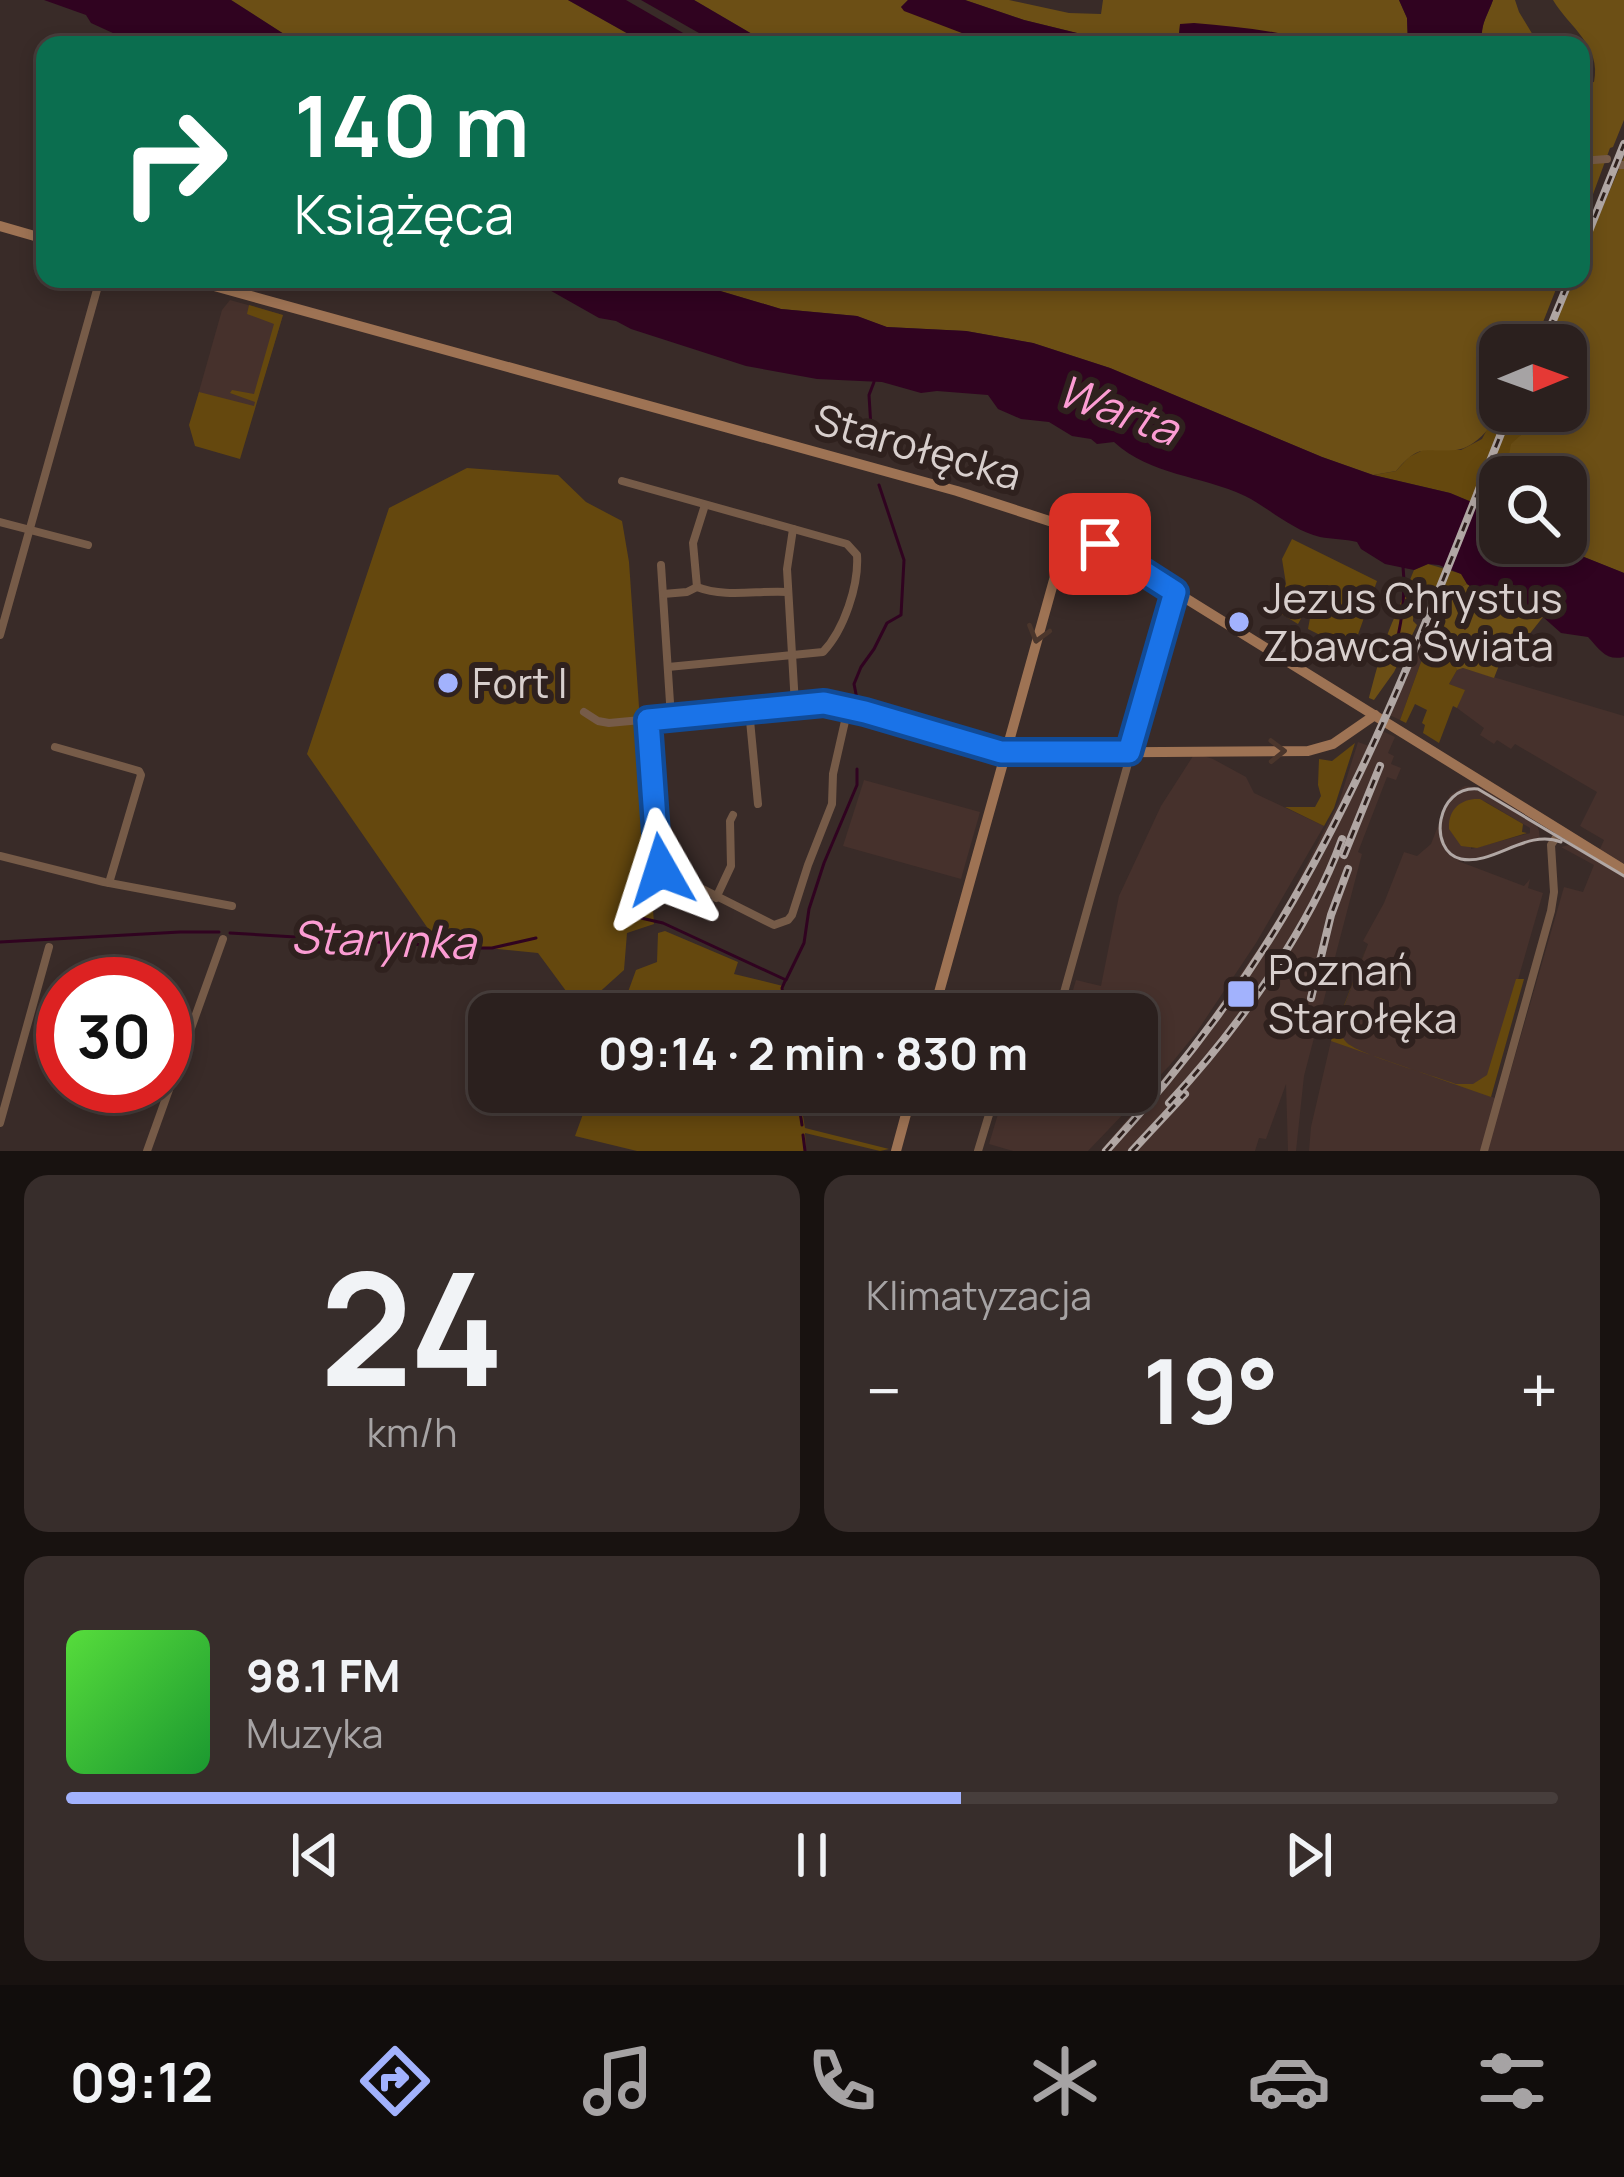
<!DOCTYPE html>
<html lang="pl">
<meta charset="utf-8">
<style>
body{margin:0;font-family:Manrope,sans-serif;background:#372d2b;color:#f1f3f6;height:100vh;display:flex;flex-direction:column;font-size:45px;white-space:nowrap}
*{box-sizing:border-box;margin:0}
p{font-size:39px;color:#a6a3a4}
.icon{flex:none;width:66px;height:66px;fill:none;stroke:currentColor;stroke-width:2;stroke-linecap:round;stroke-linejoin:round}
.map{position:relative;height:1151px;overflow:hidden}
.sheet{display:flex;flex-direction:column;gap:24px;padding:24px;background:#181210;flex:1}
.sheet>*{flex:none}
.top-card{position:absolute;left:36px;top:36px;width:1554px;height:252px;border-radius:24px;box-shadow:0 6px 18px #0003,0 0 0 3px #473e3c;background:#0b6e4f;color:#fff;overflow:hidden}
.needle{width:78px;rotate:89deg}
.controls{position:absolute;left:1479px;top:324px;display:grid;gap:24px}
.controls a{display:grid;place-items:center;width:108px;height:108px;border-radius:24px;background:#2b201e;box-shadow:0 6px 18px #0003,0 0 0 3px #473e3c;font-size:60px}
.speed{position:absolute;left:36px;top:957px;display:flex;gap:24px;font-size:60px;font-weight:700;text-align:center}
.speed>*{display:grid;place-content:center;width:156px;height:156px;border-radius:50%;background:#2b201e;box-shadow:0 6px 18px #0003,0 0 0 3px #473e3c;line-height:1}
.speed .limit{border:18px solid #d22;background:#fff;color:#111}
.pin{position:absolute;display:grid;place-items:center;width:102px;height:102px;color:#fff;margin:-51px;border-radius:24px;box-shadow:0 6px 18px #0006}
.me{position:absolute;width:132px;margin:-66px;rotate:354deg;stroke-linejoin:round;filter:drop-shadow(0 0 9px #0008)}
.turn{display:flex;align-items:center;gap:42px;height:252px;padding:0 60px;font-size:54px}
.turn .icon{width:156px;height:156px;stroke-width:2.5}
.turn b{display:block;font-size:84px;line-height:102px}
.big{font-size:90px;font-weight:700;line-height:1.1}
.sheet .widget{flex:1;display:flex;flex-direction:column;justify-content:center;gap:18px;min-width:0;padding:0 42px;border-radius:24px;background:#372d2b}
.sheet .dial{align-items:center;gap:0}
.dial b{font-size:156px;line-height:1}
.song{display:flex;align-items:center;gap:36px}
.cover{width:144px;height:144px;border-radius:18px;background:linear-gradient(135deg,hsl(110 70% 55%),hsl(130 70% 35%))}
.played{height:12px;border-radius:6px;background:linear-gradient(90deg,#a2b2fd 60%,#473e3c 60%)}
.keys{display:flex;justify-content:space-around;direction:ltr}
.heat{display:flex;justify-content:space-between;align-items:center;font-size:66px;direction:ltr}
.sheet .tiles{flex:1;display:grid;gap:24px;grid-template-columns:1fr 1fr}
.widget:last-child{grid-column:span 2}
.trip{position:absolute;left:468px;top:993px;width:690px;height:120px;border-radius:24px;background:#2b201e;box-shadow:0 6px 18px #0003,0 0 0 3px #473e3c;font-weight:700;line-height:120px;text-align:center}
.menu{display:flex;height:192px;justify-content:space-around;align-items:center;background:#110d0c;color:#a6a3a4}
.menu .icon{width:84px;height:84px}
.menu .on{color:#a2b2fd}
.menu b{font-size:54px;color:#f1f3f6}
.map>svg:first-child{display:block}
.built{fill:#46312c;fill-rule:evenodd}
.green{fill:#65480e}
.forest{fill:#6c4f15}
.water{fill:#300320}
.lines{fill:none;stroke-linecap:round;stroke-linejoin:round}
.stream{stroke:#300320;stroke-width:3}
.street{stroke:#765b48;stroke-width:8}
.secondary{stroke:#9e7354;stroke-width:10}
.tram{stroke:#b1a7a4;stroke-width:3}
.rail-casing{stroke:#b1a7a4;stroke-width:8}
.rail{stroke:#2f211e;stroke-width:3;stroke-dasharray:9;stroke-linecap:butt}
.oneway{stroke:#4b362c}
.route-casing{stroke:#114b97;stroke-width:30}
.route{stroke:#1a73e8;stroke-width:21}
.poi-dot{fill:#a2b2fd;stroke:#2f211e;stroke-width:4.5}
.labels{text-anchor:middle;stroke-width:12;stroke-linejoin:round;paint-order:stroke}
.street-label{font-size:42px;fill:#d8cfcd;stroke:#2f211e}
.poi-label{font-size:42px;fill:#d8cfcd;stroke:#2f211e;text-anchor:start}
.water-label{font-size:45px;font-style:italic;fill:#fc9cd3;stroke:#2f211e}
</style>
<div class="map">
<svg width="1624" height="1151" viewBox="0 0 1624 1151">
<rect width="100%" height="100%" fill="#392b28"/>
<g class="built">
<path d="M230 300 283 315 254 410 198 395 222 310Z"/>
<path d="M1427 610 1438 615 1400 720 1385 713Z"/>
<path d="M1463 668 1624 716V1151H1309L1311 1127 1331 1041 1368 944 1363 941 1384 903 1404 852 1417 856 1431 844 1450 795 1465 786 1482 788 1536 822 1539 831 1540 840 1473 861H1458L1524 886 1530 879 1528 888 1543 893 1485 1094 1502 1101 1564 887 1583 892 1594 865 1561 847 1573 844 1596 858 1604 840 1580 826 1597 792 1515 744 1511 749 1497 740 1494 744 1480 735 1484 728 1457 708 1464 690 1449 684 1457 670ZM1474 799 1486 802 1530 828V833L1471 849Z"/>
<path d="M1378 729 1395 737 1388 753 1394 756 1391 764 1401 768 1396 780 1387 777 1358 852 1362 854 1304 1076 1296 1151H1288L1286 1084 1266 1139 1259 1138 1255 1151H1100L1190 1047 1262 943 1290 897 1339 802 1358 742 1369 746Z"/>
<path d="M1195 753 1213 759 1246 777 1254 793 1324 826 1256 943 1196 1033 1170 1065 1088 1151H1013L989 1144 998 1114 1021 1092H1137V1014H1066L1076 980 1101 986 1119 896 1161 806Z"/>
<path d="M864 780 980 812 961 879 843 846Z"/>
</g>
<g class="green">
<path d="M249 305 283 315 240 459 195 446 189 425 199 392 254 406 255 402 230 393 232 390 254 394 274 324 247 314Z"/>
<path d="M1493 418 1495 425 1521 435C1510 453 1511 460 1505 477H1500V483L1486 508 1450 493 1373 475 1396 471 1409 457 1427 448 1461 450 1482 439Z"/>
<path d="M467 468 558 475 586 502 622 521 629 562 654 924 627 933 624 970 594 997 569 995 538 953 438 943 307 754 389 508Z"/>
<path d="M1292 539 1377 581 1349 660 1320 642 1318 634 1308 629 1310 618 1303 615 1298 624 1275 610 1286 584 1282 559Z"/>
<path d="M1428 564 1462 574 1467 584 1455 590 1447 604 1419 595 1414 602 1404 604 1396 614 1414 570Z"/>
<path d="M1438 615 1435 627 1452 654 1457 670 1449 684 1465 690 1457 708 1453 706 1439 743 1423 733 1425 725 1422 723 1427 710 1415 704 1406 723 1400 720Z"/>
<path d="M1355 743 1334 808 1324 826 1285 807H1315L1321 796 1318 785 1319 759 1332 761Z"/>
<path d="M1480 799 1523 824 1522 832 1527 833 1477 848 1461 846 1449 829C1448 809 1461 798 1480 799Z"/>
<path d="M665 931 738 962 734 974 783 986 787 1014H620L636 970 657 962 658 933Z"/>
<path d="M1368 943 1340 1016C1339 1027 1339 1035 1347 1043 1361 1055 1435 1076 1456 1084H1473L1487 1075 1516 979H1524L1491 1097 1331 1041Z"/>
<path d="M591 1092H799L805 1128 889 1149 880 1151 805 1133 806 1151H637L575 1136Z"/>
</g>
<g class="forest">
<path d="M231 0H568L648 45H301Z"/>
<path d="M694 0H908L901 7 975 38 1004 45H771Z"/>
<path d="M965 0H1009L1069 13 1101 14 1103 0H1399L1407 18 1408 45H1323L1301 37 1180 25 1178 45H1126L1024 20Z"/>
<path d="M1493 0H1515L1519 12 1539 45H1483C1479 26 1487 17 1493 0Z"/>
<path d="M1553 0H1624V120L1613 147 1610 148 1581 227V83L1594 82C1602 46 1569 27 1553 0Z"/>
<path d="M1624 157V573L1549 543H1566V477H1505L1511 444 1521 435 1531 411H1566V345H1546L1573 279H1581V258Z"/>
<path d="M680 279H1380L1402 284 1404 279H1560L1534 345H1500C1500 364 1502 385 1500 404 1498 422 1476 448 1456 450 1423 453 1421 442 1396 471L1373 475 1322 457 1110 368 1033 343 966 331 886 327 857 316 781 309Z"/>
<path d="M1467 584 1494 603 1513 599 1525 610 1543 617 1528 636 1505 650 1494 678 1463 668 1457 670 1437 628 1455 590Z"/>
<path d="M1414 602 1413 621 1417 625 1394 672 1374 700 1369 698C1374 680 1390 613 1404 604 1407 603 1411 603 1414 602Z"/>
</g>
<g class="water">
<path d="M44 0H231L301 45H139L91 23 86 15Z"/>
<path d="M568 0H626L704 45H648Z"/>
<path d="M641 0H694L771 45H720Z"/>
<path d="M908 0H965L1024 20 1126 45H1004L975 38 904 11 901 7Z"/>
<path d="M1399 0H1493C1487 17 1479 26 1483 45H1408L1407 18Z"/>
<path d="M1194 23C1238 27 1281 30 1323 45H1178L1180 24Z"/>
<path d="M530 279H680L781 309 857 316 887 327 966 331 1033 343 1110 368 1322 457 1373 475 1450 493 1486 508 1500 518V543H1549L1624 573V657C1606 661 1600 650 1588 637L1561 633 1543 617 1525 610 1513 599 1495 603 1467 584 1461 574 1439 565 1428 564 1414 570 1385 564 1361 549 1357 542C1345 539 1332 539 1320 537 1292 530 1269 508 1245 496 1201 475 1151 476 1114 442L1097 444 1091 439 1072 436 1049 422 1021 419 998 409 988 395 937 391 921 393 882 382 817 379 746 366 631 329 616 321 599 318Z"/>
</g>
<g class="lines">
<g class="stream">
<path d="M874 382 869 395 872 444 878 454"/>
<path d="M1465 628 1481 591"/>
<path d="M1392 659C1402 626 1406 598 1403 566"/>
<path d="M857 699 854 684 861 667 874 649 887 623 901 615 904 560 879 485"/>
<path d="M632 916 663 923 786 980 804 943 809 909 824 863 857 785V769"/>
<path d="M230 933 477 948H492L536 938"/>
<path d="M0 942 180 932H219"/>
<path d="M785 981 782 988 786 1014"/>
<path d="M797 1092 802 1125"/>
<path d="M803 1135 805 1151"/>
</g>
<g class="street">
<path d="M1581 161 1607 159"/>
<path d="M1620 165H1624"/>
<path d="M622 481 847 544 857 555C859 585 844 630 823 652L668 667"/>
<path d="M0 522 88 545"/>
<path d="M793 529 787 569 795 705"/>
<path d="M661 565 671 718"/>
<path d="M697 587 693 543 705 505"/>
<path d="M663 594 687 592 697 587C725 598 758 590 788 592"/>
<path d="M0 635 100 279"/>
<path d="M749 710 758 804"/>
<path d="M584 712 598 721 609 723 824 703 865 712 1005 753"/>
<path d="M648 720 659 867 774 925 788 920 792 915 808 865 832 804 833 774 848 708"/>
<path d="M55 747 139 771 141 775 109 883"/>
<path d="M0 856 104 882 232 906"/>
<path d="M716 898 731 866 730 821 733 815"/>
<path d="M1058 1014 1127 767 1130 743 1175 592"/>
<path d="M0 1123 49 947"/>
<path d="M147 1151 223 939"/>
<path d="M978 1151 991 1108 1010 1092"/>
<path d="M1484 1151 1551 911 1554 892 1551 845 1561 830"/>
</g>
<g class="secondary">
<path d="M0 226 45 239"/>
<path d="M189 279 957 491 1074 529 1624 870"/>
<path d="M1005 753 1308 751 1333 744 1375 715"/>
<path d="M933 1014 1069 526"/>
<path d="M896 1151 912 1092"/>
</g>
<path class="tram" d="M1561 842C1527 828 1493 866 1461 859 1427 851 1436 785 1478 789L1624 876"/>
<g class="rail-casing">
<g id="rail">
<path d="M1581 251 1624 144"/>
<path d="M1543 345 1570 279"/>
<path d="M1344 855 1380 766"/>
<path d="M1311 998 1331 915 1348 869"/>
<path d="M1169 1103C1235 1032 1309 931 1342 839"/>
<path d="M1106 1151C1172 1079 1232 1002 1282 919 1378 759 1441 583 1510 411"/>
<path d="M1132 1151 1185 1094"/>
</g>
</g>
<use href="#rail" class="rail"/>
</g>
<defs><path id="oneway-chevron" d="M-2-3.5L2.5 0L-2 3.5" fill="none" stroke-width="1.6" stroke-linecap="round" stroke-linejoin="round" transform="scale(3)"/></defs>
<g class="oneway">
<use href="#oneway-chevron" transform="translate(1038 634) rotate(106)"/>
<use href="#oneway-chevron" transform="translate(1277 751) rotate(-1)"/>
</g>
<g class="lines">
<g class="route-casing">
<path id="route" d="M661 870 658 862 648 720 824 703 865 712 1001 752H1129L1175 592 1100 544"/>
</g>
<use href="#route" class="route"/>
</g>
<g class="poi-dot">
<circle cx="1239" cy="622" r="12"/>
<circle cx="448" cy="683" r="12"/>
<rect x="1226" y="979" width="30" height="30" rx="6"/>
</g>
<g class="labels">
<g class="street-label">
<text transform="translate(918 447) rotate(16)" y="15">Starołęcka</text>
</g>
<g class="poi-label">
<text x="1263" y="613">Jezus Chrystus<tspan x="1263" dy="48">Zbawca Świata</tspan></text>
<text x="472" y="698">Fort I</text>
<text x="1268" y="985">Poznań<tspan x="1268" dy="48">Starołęka</tspan></text>
</g>
<g class="water-label">
<text transform="translate(1118 410) rotate(20)" y="16">Warta</text>
<text transform="translate(383 940) rotate(2)" y="16">Starynka</text>
</g>
</g>
</svg>
<div class="controls">
<a><svg class="needle" viewBox="-14 -14 28 28"><path d="M0-13l5 13h-10z" fill="#e53935"/><path d="M0 13l5-13h-10z" fill="#a6a3a4"/></svg></a>
<a><svg class="icon" aria-label="search" viewBox="0 0 24 24"><circle cx="10" cy="10" r="6"/><path d="M15 15l6 6"/></svg></a>
</div>
<div class="speed"><div class="limit">30</div></div>
<div class="pin" style="left:1100px;top:544px;background:#d93025"><svg class="icon" aria-label="arrive" viewBox="0 0 24 24"><path d="M6 21V4h12l-3 4 3 4H6"/></svg></div>
<svg class="me" style="left:661px;top:870px" viewBox="-20 -20 40 40"><path d="M0-17L14 15 0 8-14 15z" fill="#1a73e8" stroke="#fff" stroke-width="4"/></svg>
<div class="trip">09:14 · 2 min · 830 m</div>
<div class="top-card">
<div class="turn"><svg class="icon" aria-label="right" viewBox="0 0 24 24"><path d="M7 20v-9h11M14 6l5 5-5 5"/></svg><div><b>140 m</b>Książęca</div></div>
</div>
</div>
<section class="sheet">
<div class="tiles">
<div class="widget dial"><b>24</b><p>km/h</p></div>
<div class="widget"><p>Klimatyzacja</p>
<div class="heat"><a>−</a><b class="big">19°</b><a>+</a></div>
</div>
<div class="widget">
<div class="song"><i class="cover"></i><div><b>98.1 FM</b><p>Muzyka</p></div></div>
<div class="played"></div>
<div class="keys"><svg class="icon" aria-label="previous" viewBox="0 0 24 24"><path d="M18 5L8 12l10 7zM5 5v14"/></svg><svg class="icon" aria-label="pause" viewBox="0 0 24 24"><path d="M8 5v14M16 5v14"/></svg><svg class="icon" aria-label="next" viewBox="0 0 24 24"><path d="M6 5l10 7-10 7zM19 5v14"/></svg></div>
</div>
</div>
</section>
<nav class="menu">
<b>09:12</b>
<svg class="icon on" aria-label="directions" viewBox="0 0 24 24"><path d="M12 3l9 9-9 9-9-9zM9 14v-3h6M13 9l2 2-2 2"/></svg>
<svg class="icon" aria-label="music" viewBox="0 0 24 24"><path d="M9 18V5l10-2v13"/><circle cx="6" cy="18" r="3"/><circle cx="16" cy="16" r="3"/></svg>
<svg class="icon" aria-label="phone" viewBox="0 0 24 24"><path d="M5 4h4l2 5-3 2q2 4 5 5l2-3 5 2v4C11 20 4 13 5 4z"/></svg>
<svg class="icon" aria-label="climate" viewBox="0 0 24 24"><path d="M12 3v18M4 7l16 10M4 17L20 7"/></svg>
<svg class="icon" aria-label="car" viewBox="0 0 24 24"><path d="M5 17H2v-5l4-1 3-4h7l3 4 3 1v5h-3M9 17h6M6 11h13"/><circle cx="7" cy="17" r="2"/><circle cx="17" cy="17" r="2"/></svg>
<svg class="icon" aria-label="filters" viewBox="0 0 24 24"><path d="M4 7h16M4 17h16"/><circle cx="9" cy="7" r="2"/><circle cx="15" cy="17" r="2"/></svg>
</nav>
